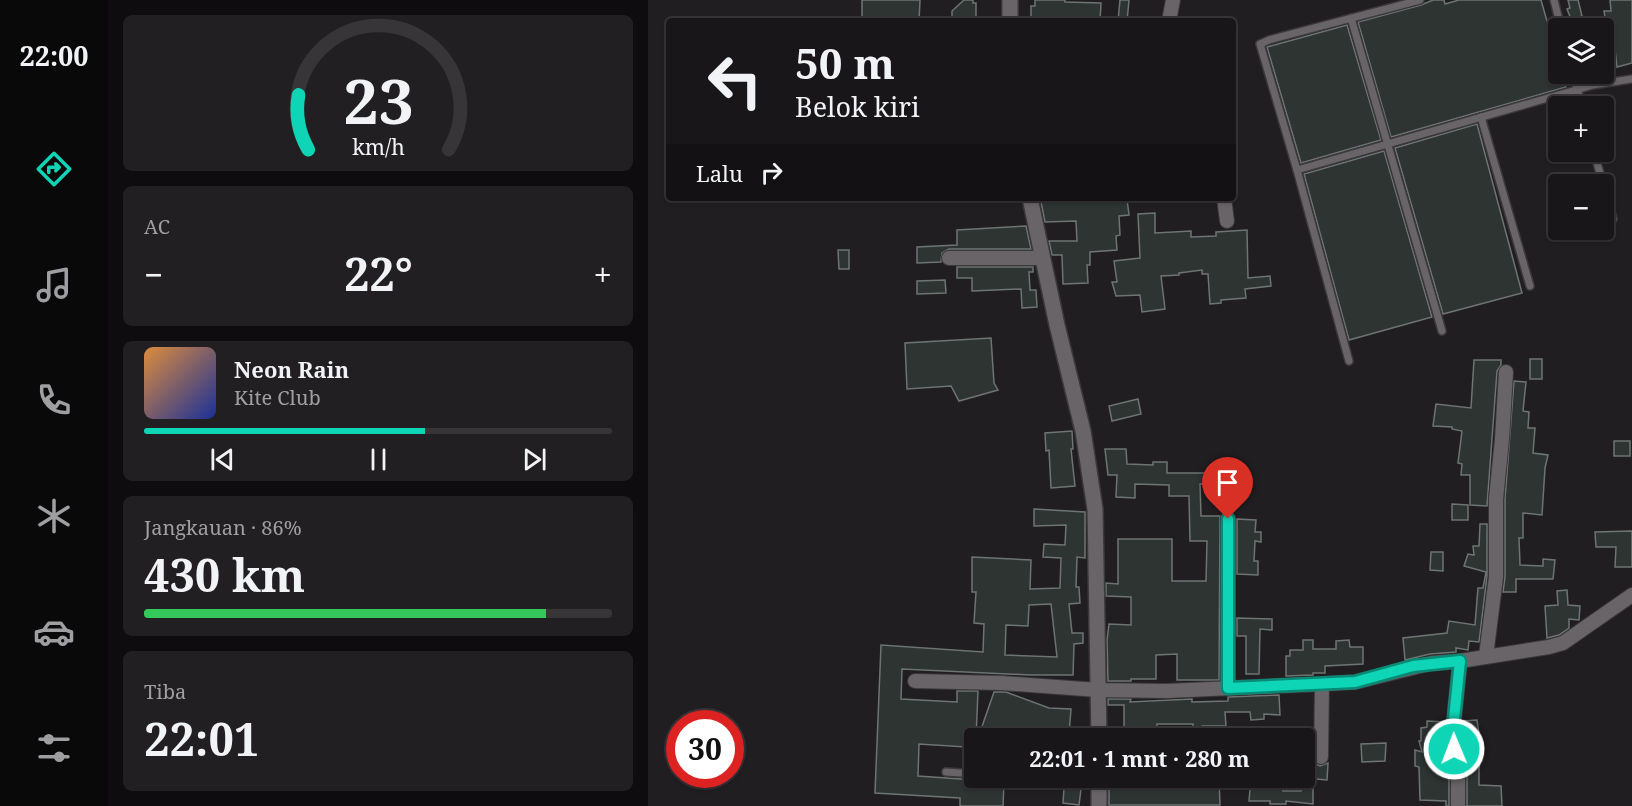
<!DOCTYPE html>
<html lang="id">
<meta charset="utf-8">
<style>
body{margin:0;font-family:"Noto Serif",serif;background:#221f22;color:#f1f3f6;height:100vh;display:flex;flex-direction:column;font-size:22px;white-space:nowrap}
*{box-sizing:border-box;margin:0}
p{font-size:20px;color:#9f9fa2}
.icon{flex:none;width:33px;height:33px;fill:none;stroke:currentColor;stroke-width:2;stroke-linecap:round;stroke-linejoin:round}
.map{position:relative;flex:1;overflow:hidden}
.drawer{display:flex;flex-direction:column;gap:15px;padding:15px;background:#0e0c0e;width:540px}
.drawer>*{flex:none}
.banner{position:absolute;left:18px;top:18px;width:570px;height:183px;border-radius:6px;box-shadow:0 2px 4px #0004,0 0 0 2px #373538;background:#191619;color:#f1f3f6;overflow:hidden}
.tools{position:absolute;left:900px;top:18px;display:grid;gap:12px}
.tools a{display:grid;place-items:center;width:66px;height:66px;border-radius:6px;background:#191619;box-shadow:0 2px 4px #0004,0 0 0 2px #373538;font-size:30px}
.speed{position:absolute;left:18px;top:710px;display:flex;gap:12px;font-size:30px;font-weight:700;text-align:center}
.speed>*{display:grid;place-content:center;width:78px;height:78px;border-radius:50%;background:#191619;box-shadow:0 2px 4px #0004,0 0 0 2px #373538;line-height:1}
.speed .limit{border:9px solid #d22;background:#fff;color:#111}
.pin{position:absolute;display:grid;place-items:center;width:51px;height:51px;color:#fff;margin:-62px -26px;border-radius:50% 50% 50% 0;rotate:-45deg;box-shadow:0 0 6px #0007}
.pin .icon{rotate:45deg}
.me{position:absolute;width:66px;margin:-33px;rotate:359deg;stroke-linejoin:round;filter:drop-shadow(0 0 4px #0008)}
.turn{display:flex;align-items:center;gap:21px;height:126px;padding:0 30px;font-size:27px}
.turn .icon{width:78px;height:78px;stroke-width:2.5}
.turn b{display:block;font-size:42px;line-height:51px}
.then{display:flex;align-items:center;height:57px;padding:0 30px;background:#0003;gap:12px;font-size:22px}
.big{font-size:45px;font-weight:700;line-height:1.1}
.drawer .tile{flex:1;display:flex;flex-direction:column;justify-content:center;gap:9px;min-width:0;padding:0 21px;border-radius:9px;background:#221f22}
.drawer .dial{align-items:center;gap:0}
.dial svg{height:156px;overflow:visible;fill:none;stroke:#373538;stroke-width:7;stroke-linecap:round;text-anchor:middle}
.dial text{fill:#f1f3f6;stroke:none}
.song{display:flex;align-items:center;gap:18px}
.cover{width:72px;height:72px;border-radius:9px;background:linear-gradient(135deg,hsl(30 70% 55%),hsl(230 70% 35%))}
.played{height:6px;border-radius:3px;background:linear-gradient(90deg,#0dd5b5 60%,#373538 60%)}
.keys{display:flex;justify-content:space-around;direction:ltr}
.heat{display:flex;justify-content:space-between;align-items:center;font-size:33px;direction:ltr}
.charge{height:9px;border-radius:4px;background:linear-gradient(90deg,#34c759 86%,#373538 0)}
.trip{position:absolute;left:316px;top:728px;width:351px;height:60px;border-radius:6px;background:#191619;box-shadow:0 2px 4px #0004,0 0 0 2px #373538;font-weight:700;line-height:60px;text-align:center}
main{display:flex;flex:1;min-height:0}
.menu{display:flex;flex-direction:column;width:108px;justify-content:space-around;align-items:center;background:#0a090a;color:#9f9fa2}
.menu .icon{width:42px;height:42px}
.menu .selected{color:#0dd5b5}
.menu b{font-size:27px;color:#f1f3f6}
.map>svg:first-child{display:block}
.building{fill:#2e3432;stroke:#6d7472;stroke-width:1.5;fill-rule:evenodd}
.lines{fill:none;stroke-linecap:round;stroke-linejoin:round}
.service-casing{stroke:#3b383b;stroke-width:10}
.minor-casing{stroke:#3b383b;stroke-width:16}
.tertiary-casing{stroke:#3b383b;stroke-width:18}
.service{stroke:#686468;stroke-width:7}
.minor{stroke:#686468;stroke-width:14}
.tertiary{stroke:#686468;stroke-width:15}
.route-casing{stroke:#088a76;stroke-width:15}
.route{stroke:#0dd5b5;stroke-width:10}
</style>
<main>
<nav class="menu">
<b>22:00</b>
<svg class="icon selected" aria-label="directions" viewBox="0 0 24 24"><path d="M12 3l9 9-9 9-9-9zM9 14v-3h6M13 9l2 2-2 2"/></svg>
<svg class="icon" aria-label="music" viewBox="0 0 24 24"><path d="M9 18V5l10-2v13"/><circle cx="6" cy="18" r="3"/><circle cx="16" cy="16" r="3"/></svg>
<svg class="icon" aria-label="phone" viewBox="0 0 24 24"><path d="M5 4h4l2 5-3 2q2 4 5 5l2-3 5 2v4C11 20 4 13 5 4z"/></svg>
<svg class="icon" aria-label="climate" viewBox="0 0 24 24"><path d="M12 3v18M4 7l16 10M4 17L20 7"/></svg>
<svg class="icon" aria-label="car" viewBox="0 0 24 24"><path d="M5 17H2v-5l4-1 3-4h7l3 4 3 1v5h-3M9 17h6M6 11h13"/><circle cx="7" cy="17" r="2"/><circle cx="17" cy="17" r="2"/></svg>
<svg class="icon" aria-label="filters" viewBox="0 0 24 24"><path d="M4 7h16M4 17h16"/><circle cx="9" cy="7" r="2"/><circle cx="15" cy="17" r="2"/></svg>
</nav>
<section class="drawer">
<div class="tile dial"><svg viewBox="0 0 100 80">
<path d="M14 69A42 42 0 1 1 86 69"/>
<path d="M14 69A42 42 0 0 1 9 41" stroke="#0dd5b5"/>
<text x="50" y="56" font-size="32" font-weight="700">23</text>
<text x="50" y="72" font-size="11">km/h</text>
</svg></div>
<div class="tile"><p>AC</p>
<div class="heat"><a>−</a><b class="big">22°</b><a>+</a></div>
</div>
<div class="tile">
<div class="song"><i class="cover"></i><div><b>Neon Rain</b><p>Kite Club</p></div></div>
<div class="played"></div>
<div class="keys"><svg class="icon" aria-label="previous" viewBox="0 0 24 24"><path d="M18 5L8 12l10 7zM5 5v14"/></svg><svg class="icon" aria-label="pause" viewBox="0 0 24 24"><path d="M8 5v14M16 5v14"/></svg><svg class="icon" aria-label="next" viewBox="0 0 24 24"><path d="M6 5l10 7-10 7zM19 5v14"/></svg></div>
</div>
<div class="tile"><p>Jangkauan · 86%</p><b class="big">430 km</b><div class="charge"></div></div>
<div class="tile"><p>Tiba</p><b class="big">22:01</b></div>
</section>
<div class="map">
<svg width="984" height="806" viewBox="0 0 984 806">
<rect width="100%" height="100%" fill="#211e21"/>
<g class="building">
<path d="M214 0H272L271 21H214Z"/>
<path d="M316 0H325V3H328V21H304V11Z"/>
<path d="M387 0H417V2L453 3 452 21H383V6H387Z"/>
<path d="M472 0H481L479 21H470Z"/>
<path d="M785 0H796L797 4 811 0H893L910 60V74H914L918 87 743 137 710 22 773 5Z"/>
<path d="M920 0H930L934 16 923 19 919 9 922 8Z"/>
<path d="M962 0H984V63L969 67 966 41 961 42 956 11H963Z"/>
<path d="M699 25 733 140 653 163 619 47Z"/>
<path d="M829 124 874 293 795 314 747 148Z"/>
<path d="M736 151 784 317 701 340 656 174Z"/>
<path d="M402 198 454 199V201L479 199 481 215 471 216 472 235 468 236 469 250 442 252V265H439L440 283 415 284 414 255H404L401 241H429L428 221 397 222 393 202H402Z"/>
<path d="M507 213V233L543 231V237L568 236V232L599 230 600 278 622 276 623 286 597 289 598 298 573 300V303L562 304 560 274H554V270L531 273V275L513 276 517 309 494 312 492 295 468 296 464 282H469L466 261 492 258 490 214Z"/>
<path d="M378 226 383 249H301L294 253 293 262 269 263V247L309 245V230Z"/>
<path d="M190 250H201V269H191Z"/>
<path d="M309 267H385V272H381L382 290H388L389 307 374 308 373 289 324 291V278H309Z"/>
<path d="M297 280 298 293 269 294V281Z"/>
<path d="M343 338 346 383 350 390 311 401 303 386 259 389 257 343Z"/>
<rect x="882" y="359" width="12" height="20"/>
<path d="M826 360H853V365L849 371 839 506 822 505V475H813L814 464 810 463 814 431 804 429V427L785 426 788 404 823 408Z"/>
<path d="M866 381 878 382 875 411 881 412 880 428H887L885 453 900 455 897 468 894 515 875 513V538H871L872 565 895 566V559L907 560 905 579H868V592H855L857 577V499Z"/>
<path d="M490 399 493 414 464 421 461 406Z"/>
<path d="M424 431 425 449H423L427 486 403 488 401 450 398 451 397 433Z"/>
<rect x="966" y="441" width="16" height="15"/>
<path d="M457 449H478L479 464 505 465V462H519V473H565V469H581V482L552 484 553 516H572L571 680H529V654L508 655V679H483V681H460L459 640 461 624 483 625V597L458 596V583L470 584V539H524V581H558L559 541H542L541 496H521V485L487 484V498L468 497 469 475H460Z"/>
<path d="M804 504 820 505V520H804Z"/>
<path d="M386 509 437 512V558L429 557 428 587H431L432 603 421 604 424 633H435V643L426 644 425 675H383L254 669 253 699 309 702V691H330L328 738H318V747L271 744 270 776 356 782 355 806H312V798L227 793 233 645 335 652 336 624 326 623 328 592H324V557L383 560 382 589 412 588 413 558 395 557 396 544 417 545 418 525 386 526ZM403 604 409 657 357 655 358 625 380 626 381 605Z"/>
<path d="M589 519 608 520 607 532H613V542L607 541 606 561H610V575L589 574Z"/>
<path d="M832 524H839V576L831 642 821 641 820 650 808 648V652L782 654 757 660 755 638 799 633 801 621 827 625 830 588H835L838 572 816 566 820 554 826 555 825 546H831Z"/>
<path d="M984 531V567H967L968 547H948L947 532Z"/>
<path d="M783 552H795V571L782 570Z"/>
<path d="M919 590 920 605 932 606 931 620 921 619V628L911 635 899 638 897 606 910 605 909 591Z"/>
<path d="M589 618 624 619V630L612 629 611 674H598V636H589Z"/>
<path d="M655 640H665V649H688V641L701 640 702 647H715V664L677 666V673H665V675L638 676V656H642V650H655Z"/>
<path d="M346 692H358L401 708 423 709 421 734 400 732 398 738H330Z"/>
<path d="M631 695 632 715 616 714V719L603 720 602 712H577L578 726H554V738H545V724H509L508 738H476V705H460V699H483L482 702 544 699V702L580 701V697Z"/>
<path d="M829 720 832 742 824 763 831 764V785L853 786 854 806H819V759L813 737 815 721Z"/>
<path d="M779 721 797 722 795 740 801 760V806H798V801L772 800 771 767 767 766V750L774 752 771 741H773V728L779 727Z"/>
<path d="M738 743 737 761 714 762 713 744Z"/>
<path d="M657 762 666 763 672 766 680 763 679 780 657 778Z"/>
<path d="M461 777H466V779L571 777 572 805H461Z"/>
<path d="M603 777H636L635 791H653L654 785 665 786V804L638 801V804H622V801H601Z"/>
<path d="M416 788 433 789 431 805 415 803Z"/>
</g>
<g class="lines">
<g class="service-casing">
<g id="service">
<path d="M906 0 913 28"/>
<path d="M703 18 794 331"/>
<path d="M925 74 934 106"/>
<path d="M833 117 882 286"/>
<path d="M946 152 955 184"/>
<path d="M649 170 945 85 984 79"/>
<path d="M956 185 965 219"/>
<path d="M701 361 649 170 612 44 621 40 772 0"/>
<path d="M298 772 327 774"/>
<path d="M359 777 451 785"/>
</g>
</g>
<g class="minor-casing">
<g id="minor">
<path d="M521 21 525 0"/>
<path d="M576 198 579 221"/>
<path d="M301 258H395"/>
<path d="M838 656 848 577V499L854 439 858 372"/>
<path d="M267 681 354 683 450 690 518 691 674 684 707 682 784 663 812 661 901 647 915 643 984 595"/>
<path d="M580 688V519"/>
<path d="M673 757 674 684"/>
<path d="M810 806V759L804 738 812 661"/>
</g>
</g>
<g class="tertiary-casing">
<g id="tertiary">
<path d="M362 0V21"/>
<path d="M382 198 409 325 435 431 447 509 451 738"/>
<path d="M451 777V806"/>
</g>
</g>
<use href="#service" class="service"/>
<use href="#minor" class="minor"/>
<use href="#tertiary" class="tertiary"/>
</g>
<g class="lines">
<g class="route-casing">
<path id="route" d="M580 519V688L707 682 765 666 812 661 804 738 806 749"/>
</g>
<use href="#route" class="route"/>
</g>
</svg>
<div class="tools">
<a><svg class="icon" aria-label="layers" viewBox="0 0 24 24"><path d="M12 4l9 5-9 5-9-5zM3 14l9 5 9-5"/></svg></a>
<a>+</a>
<a>−</a>
</div>
<div class="speed"><div class="limit">30</div></div>
<div class="pin" style="left:580px;top:519px;background:#d93025"><svg class="icon" aria-label="arrive" viewBox="0 0 24 24"><path d="M6 21V4h12l-3 4 3 4H6"/></svg></div>
<svg class="me" style="left:806px;top:749px" viewBox="-20 -20 40 40"><circle r="17" fill="#0dd5b5" stroke="#fff" stroke-width="3"/><path d="M0-11L8 9 0 5-8 9z" fill="#fff"/></svg>
<div class="trip">22:01 · 1 mnt · 280 m</div>
<div class="banner">
<div class="turn"><svg class="icon" aria-label="left" viewBox="0 0 24 24"><path d="M17 20v-9H6M10 6l-5 5 5 5"/></svg><div><b>50 m</b>Belok kiri</div></div>
<div class="then">Lalu<svg class="icon" aria-label="right" viewBox="0 0 24 24"><path d="M7 20v-9h11M14 6l5 5-5 5"/></svg></div>
</div>
</div>
</main>
